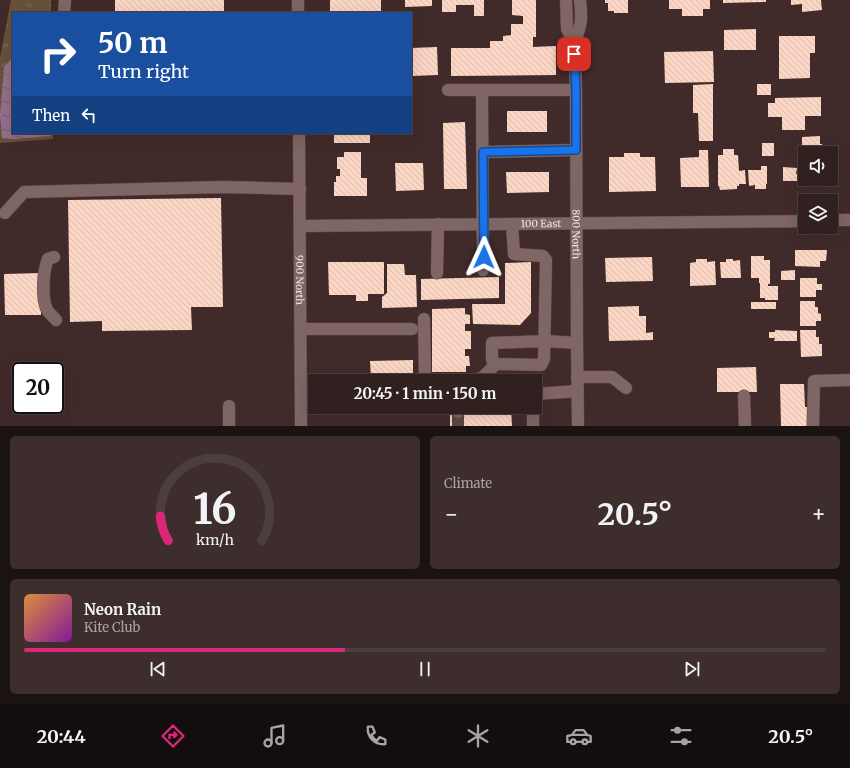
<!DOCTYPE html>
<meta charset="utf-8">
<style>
body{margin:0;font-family:Merriweather,serif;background:#3d2d2d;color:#f1f3f6;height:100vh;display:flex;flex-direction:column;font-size:15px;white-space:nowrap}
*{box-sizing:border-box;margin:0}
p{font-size:13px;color:#a8a3a5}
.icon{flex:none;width:22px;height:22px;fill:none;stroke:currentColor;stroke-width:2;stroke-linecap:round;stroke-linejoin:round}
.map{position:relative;height:426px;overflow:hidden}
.panel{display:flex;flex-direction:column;gap:10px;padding:10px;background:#1b1212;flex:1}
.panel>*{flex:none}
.top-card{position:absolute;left:12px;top:12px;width:400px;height:122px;border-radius:0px;box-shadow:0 4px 16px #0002,0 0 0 1px #4c3e3e;background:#1a4fa0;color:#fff;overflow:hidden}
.tools{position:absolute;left:798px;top:146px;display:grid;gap:8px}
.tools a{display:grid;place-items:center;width:40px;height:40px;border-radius:0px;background:#312020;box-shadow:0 4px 16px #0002,0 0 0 1px #4c3e3e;font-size:20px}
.speed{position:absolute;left:12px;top:362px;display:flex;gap:8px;font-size:20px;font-weight:700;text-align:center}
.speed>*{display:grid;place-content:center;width:52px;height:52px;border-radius:50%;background:#312020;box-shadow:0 4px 16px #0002,0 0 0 1px #4c3e3e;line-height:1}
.speed .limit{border:2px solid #111;border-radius:6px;background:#fff;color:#111}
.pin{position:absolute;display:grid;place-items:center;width:34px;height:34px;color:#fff;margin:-17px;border-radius:8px;box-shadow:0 2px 6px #0006}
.me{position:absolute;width:44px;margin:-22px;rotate:1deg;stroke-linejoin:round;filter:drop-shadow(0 0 3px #0008)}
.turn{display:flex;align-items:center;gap:14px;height:84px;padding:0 20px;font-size:18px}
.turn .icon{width:52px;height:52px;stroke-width:2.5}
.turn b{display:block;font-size:28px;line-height:34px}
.then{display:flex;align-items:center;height:38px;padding:0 20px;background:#0003;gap:8px;font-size:15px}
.big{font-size:30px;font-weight:700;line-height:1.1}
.panel .tile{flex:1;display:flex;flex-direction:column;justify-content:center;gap:6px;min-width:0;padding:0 14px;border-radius:6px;background:#3d2d2d}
.panel .dial{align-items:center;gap:0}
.dial svg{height:104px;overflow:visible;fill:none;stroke:#4c3e3e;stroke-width:7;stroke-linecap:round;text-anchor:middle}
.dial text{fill:#f1f3f6;stroke:none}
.song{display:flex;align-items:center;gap:12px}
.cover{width:48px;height:48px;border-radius:6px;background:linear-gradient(135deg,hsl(30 70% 55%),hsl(290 70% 35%))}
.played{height:4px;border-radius:2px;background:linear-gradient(90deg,#db2777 40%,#4c3e3e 40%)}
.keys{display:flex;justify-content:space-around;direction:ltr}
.heat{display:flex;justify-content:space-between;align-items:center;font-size:22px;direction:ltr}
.panel .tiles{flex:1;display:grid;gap:10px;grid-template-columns:1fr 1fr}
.tile:last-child{grid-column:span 2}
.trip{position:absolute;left:308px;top:374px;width:234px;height:40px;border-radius:0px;background:#312020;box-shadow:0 4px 16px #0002,0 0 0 1px #4c3e3e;font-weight:700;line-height:40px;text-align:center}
.dock{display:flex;height:64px;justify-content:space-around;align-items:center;background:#140d0d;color:#a8a3a5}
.dock .icon{width:28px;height:28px}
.dock .current{color:#db2777}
.dock b{font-size:18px;color:#f1f3f6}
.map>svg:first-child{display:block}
.grass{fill:url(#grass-tufts)}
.water{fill:url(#water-ripples)}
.building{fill:url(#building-back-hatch)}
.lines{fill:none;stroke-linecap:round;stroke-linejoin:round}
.minor-tunnel{stroke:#5b4645;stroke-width:12;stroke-dasharray:12 6;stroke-linecap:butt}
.minor-casing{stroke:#5c4949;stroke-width:13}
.minor{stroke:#7f6563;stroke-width:12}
.route-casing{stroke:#114b97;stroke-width:10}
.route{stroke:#1a73e8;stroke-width:7}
.labels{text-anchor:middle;stroke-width:4;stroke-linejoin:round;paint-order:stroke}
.street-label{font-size:10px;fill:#f1e2e1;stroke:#372121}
</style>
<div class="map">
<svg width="850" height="426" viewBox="0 0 850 426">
<defs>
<pattern id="grass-tufts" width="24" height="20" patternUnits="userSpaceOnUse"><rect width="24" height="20" fill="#66523b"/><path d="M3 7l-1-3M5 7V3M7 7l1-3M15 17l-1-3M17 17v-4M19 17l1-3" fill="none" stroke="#7c6b57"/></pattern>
<pattern id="water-ripples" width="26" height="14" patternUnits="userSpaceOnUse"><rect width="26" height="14" fill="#926f8c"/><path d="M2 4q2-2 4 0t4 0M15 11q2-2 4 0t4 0" fill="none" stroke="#745e6f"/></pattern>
<pattern id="building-back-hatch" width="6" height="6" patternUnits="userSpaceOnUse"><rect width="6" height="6" fill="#fcd6c5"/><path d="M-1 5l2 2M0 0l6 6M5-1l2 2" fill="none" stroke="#d8b9ab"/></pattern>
</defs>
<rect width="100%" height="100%" fill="#412b2a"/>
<path class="grass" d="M11 0H51V13H13V133H53V139L0 143V58Z"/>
<path class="water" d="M13 57V133H50V136L15 139 2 138 0 115 4 67Z"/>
<g class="building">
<rect x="115" y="0" width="109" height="13"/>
<path d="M330 0H381V13H338V12H330Z"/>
<path d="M405 0H432V6L405 7Z"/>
<path d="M442 0H484V16H474V5H456V12H442Z"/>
<path d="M512 0H536V37H533V47L556 46V75L451 76V48H490V41H503V36L511 35V24H523V16L512 15Z"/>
<path d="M605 0H628V13H614V11H608V3H605Z"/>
<path d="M669 0H710V9H703V16H682V9H669Z"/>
<path d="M723 0H766V2L723 3Z"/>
<path d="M791 0H821L822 10 802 12V4L791 5Z"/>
<path d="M756 29V50H724V30Z"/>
<path d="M779 36H815V53H810V78L779 79Z"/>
<path d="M437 47 438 75 411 76V48Z"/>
<path d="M713 51 714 82 665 83 664 52Z"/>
<path d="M713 84V141H699L698 113H693V85Z"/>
<rect x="757" y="84" width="14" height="11"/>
<path d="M821 97V116H805V130H782V117H768V103H775V98Z"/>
<rect x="507" y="111" width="40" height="21"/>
<path d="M465 122 467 189H444L443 123Z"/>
<rect x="334" y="133" width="36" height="10"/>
<path d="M820 136V144H822V149H819V153H805V156H802V137Z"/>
<rect x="762" y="143" width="12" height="13"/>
<path d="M723 149H734V155H738L739 171 745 170 746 184H739V186H737V189L720 190 719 186H718V155H723Z"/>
<path d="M699 150H708L709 187H681L680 158 699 157Z"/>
<path d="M344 152H361V178H367V196H334V182H336V176H340V169H337V157H344Z"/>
<path d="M624 153H640V157H655L656 191 609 192V157H624Z"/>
<path d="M395 163H423L424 190 396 191Z"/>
<path d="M761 166H767V184H766V189H755V185L749 186 748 170H761Z"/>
<path d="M783 167 797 168 796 174H800V168H805V179H819V185H813V187H808V185H801V181H783Z"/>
<path d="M506 172H549V192L507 193Z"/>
<path d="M221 198 223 307H191L192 330 102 331V321L70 322 68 200Z"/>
<path d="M795 250H827L826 261H820V267L795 266Z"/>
<path d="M751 256H764V260H770V284H768V286H778V300H765V298H760V283H759V278H751Z"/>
<path d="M652 257 653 281 606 282 605 258Z"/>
<path d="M696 259H707V262L715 261 716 285 690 286V263L696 262Z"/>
<path d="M726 259H733V261L740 260 741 278H721L720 262H726Z"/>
<path d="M328 262H384V294H368V301H356V295H329Z"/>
<path d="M531 262V313L520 325 473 324 472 304H505V263Z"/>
<path d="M387 264H404L405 275H416L417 307 382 308V297L387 293Z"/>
<path d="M795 270V280H781V271Z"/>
<path d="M41 273V315H5L4 274Z"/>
<path d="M499 277V298L421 300V279Z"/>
<path d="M800 278H817V284H822V290H816V297H800Z"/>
<path d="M800 301H815V307H818V313L821 314V321H816V326H800Z"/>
<rect x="751" y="302" width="25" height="7"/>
<path d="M639 306V316H646V333L653 332V340L609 341 608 307Z"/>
<path d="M465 308V314L470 315V324H465V331H471V349H465V356H469L470 366H466V372H432V309Z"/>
<path d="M775 330 797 331V341H774L775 338H769V332H775Z"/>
<path d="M800 330H816V337H819V344H822V356L801 357Z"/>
<path d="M413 360V381H373L371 378 370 361Z"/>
<path d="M756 367 757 392H717V368Z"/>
<path d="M780 384H804L805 407H811V426H781Z"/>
<path d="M334 407H369L370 414 334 415Z"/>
<path d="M475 407H511L512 426H450V413H475Z"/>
</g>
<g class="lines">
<path class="minor-tunnel" d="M458 426V412"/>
<g class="minor-casing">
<g id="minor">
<path d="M298 0V13"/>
<path id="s1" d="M566 0 567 29 574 42 576 90 577 343 578 426"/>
<path d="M64 13 65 0"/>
<path d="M574 42C582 26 582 17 580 0"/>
<path d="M448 90H576"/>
<path d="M482 90 483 270"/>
<path id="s2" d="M299 133 301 426"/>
<path d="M483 152 576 150"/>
<path d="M5 213 24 192 222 187 300 189"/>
<path d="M831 220H850"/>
<path d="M512 224 514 254 543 256 546 260 544 359 541 365 496 364 492 360V343L545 341 577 343"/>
<path id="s3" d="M300 226C469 223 637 223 805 221"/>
<path d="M54 257 48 259C43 270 42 296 46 307 47 312 53 316 56 320"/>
<path d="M437 273 438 224"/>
<path d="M424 319 425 381H473L483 377 496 364"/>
<path d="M301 329H412"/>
<path d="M577 377H612L626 388"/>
<path d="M535 394 578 391"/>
<path d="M744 396 745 426"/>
<path d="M229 406V426"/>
<path d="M533 407V426"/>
<path d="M458 412V407"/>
<path d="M813 426 814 381 850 380"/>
</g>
</g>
<use href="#minor" class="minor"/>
</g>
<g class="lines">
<g class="route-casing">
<path id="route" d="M484 257 483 152 576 150V90L574 54"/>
</g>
<use href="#route" class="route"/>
</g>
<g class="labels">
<g class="street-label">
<text dy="4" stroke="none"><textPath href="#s3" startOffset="241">100 East</textPath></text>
<text dy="4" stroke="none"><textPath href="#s1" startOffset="236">800 North</textPath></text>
<text dy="4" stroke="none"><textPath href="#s2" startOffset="147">900 North</textPath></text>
</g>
</g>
</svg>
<div class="tools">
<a><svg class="icon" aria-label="sound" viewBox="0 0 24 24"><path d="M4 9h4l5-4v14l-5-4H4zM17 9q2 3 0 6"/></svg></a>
<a><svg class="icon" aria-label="layers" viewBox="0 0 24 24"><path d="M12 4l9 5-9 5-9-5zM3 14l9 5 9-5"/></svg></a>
</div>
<div class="speed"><div class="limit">20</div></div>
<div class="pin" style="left:574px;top:54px;background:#d93025"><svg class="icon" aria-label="arrive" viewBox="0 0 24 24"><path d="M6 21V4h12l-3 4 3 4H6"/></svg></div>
<svg class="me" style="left:484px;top:257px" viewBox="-20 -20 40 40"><path d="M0-17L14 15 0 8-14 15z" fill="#1a73e8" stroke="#fff" stroke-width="4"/></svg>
<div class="trip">20:45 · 1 min · 150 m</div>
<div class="top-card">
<div class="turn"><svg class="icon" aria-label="right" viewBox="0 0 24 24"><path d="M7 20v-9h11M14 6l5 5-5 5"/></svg><div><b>50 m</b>Turn right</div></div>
<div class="then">Then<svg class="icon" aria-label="left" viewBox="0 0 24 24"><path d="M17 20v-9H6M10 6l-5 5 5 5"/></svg></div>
</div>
</div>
<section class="panel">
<div class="tiles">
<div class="tile dial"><svg viewBox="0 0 100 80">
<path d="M14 69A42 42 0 1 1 86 69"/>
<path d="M14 69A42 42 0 0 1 8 50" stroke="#db2777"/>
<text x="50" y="56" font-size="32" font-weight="700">16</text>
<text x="50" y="72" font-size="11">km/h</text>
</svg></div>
<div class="tile"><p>Climate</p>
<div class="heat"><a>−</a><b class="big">20.5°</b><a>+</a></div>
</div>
<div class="tile">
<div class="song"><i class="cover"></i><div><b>Neon Rain</b><p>Kite Club</p></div></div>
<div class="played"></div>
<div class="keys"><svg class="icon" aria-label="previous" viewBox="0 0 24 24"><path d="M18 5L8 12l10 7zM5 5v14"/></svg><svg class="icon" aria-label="pause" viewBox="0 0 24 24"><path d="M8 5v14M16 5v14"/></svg><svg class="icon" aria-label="next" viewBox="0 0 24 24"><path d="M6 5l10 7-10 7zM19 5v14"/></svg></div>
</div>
</div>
</section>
<nav class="dock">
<b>20:44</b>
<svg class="icon current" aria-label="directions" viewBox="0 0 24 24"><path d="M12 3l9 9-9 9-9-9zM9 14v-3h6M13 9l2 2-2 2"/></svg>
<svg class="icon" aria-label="music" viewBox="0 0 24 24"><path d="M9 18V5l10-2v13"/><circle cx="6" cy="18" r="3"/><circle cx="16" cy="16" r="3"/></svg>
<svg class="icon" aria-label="phone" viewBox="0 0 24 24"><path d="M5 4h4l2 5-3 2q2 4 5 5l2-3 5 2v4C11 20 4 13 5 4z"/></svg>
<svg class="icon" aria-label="climate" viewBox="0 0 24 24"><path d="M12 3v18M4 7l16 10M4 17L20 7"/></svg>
<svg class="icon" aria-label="car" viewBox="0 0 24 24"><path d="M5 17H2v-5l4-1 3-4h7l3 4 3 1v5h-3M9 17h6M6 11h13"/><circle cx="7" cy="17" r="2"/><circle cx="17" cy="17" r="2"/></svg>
<svg class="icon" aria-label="filters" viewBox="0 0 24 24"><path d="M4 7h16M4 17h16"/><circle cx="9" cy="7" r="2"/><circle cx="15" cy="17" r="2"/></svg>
<b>20.5°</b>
</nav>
